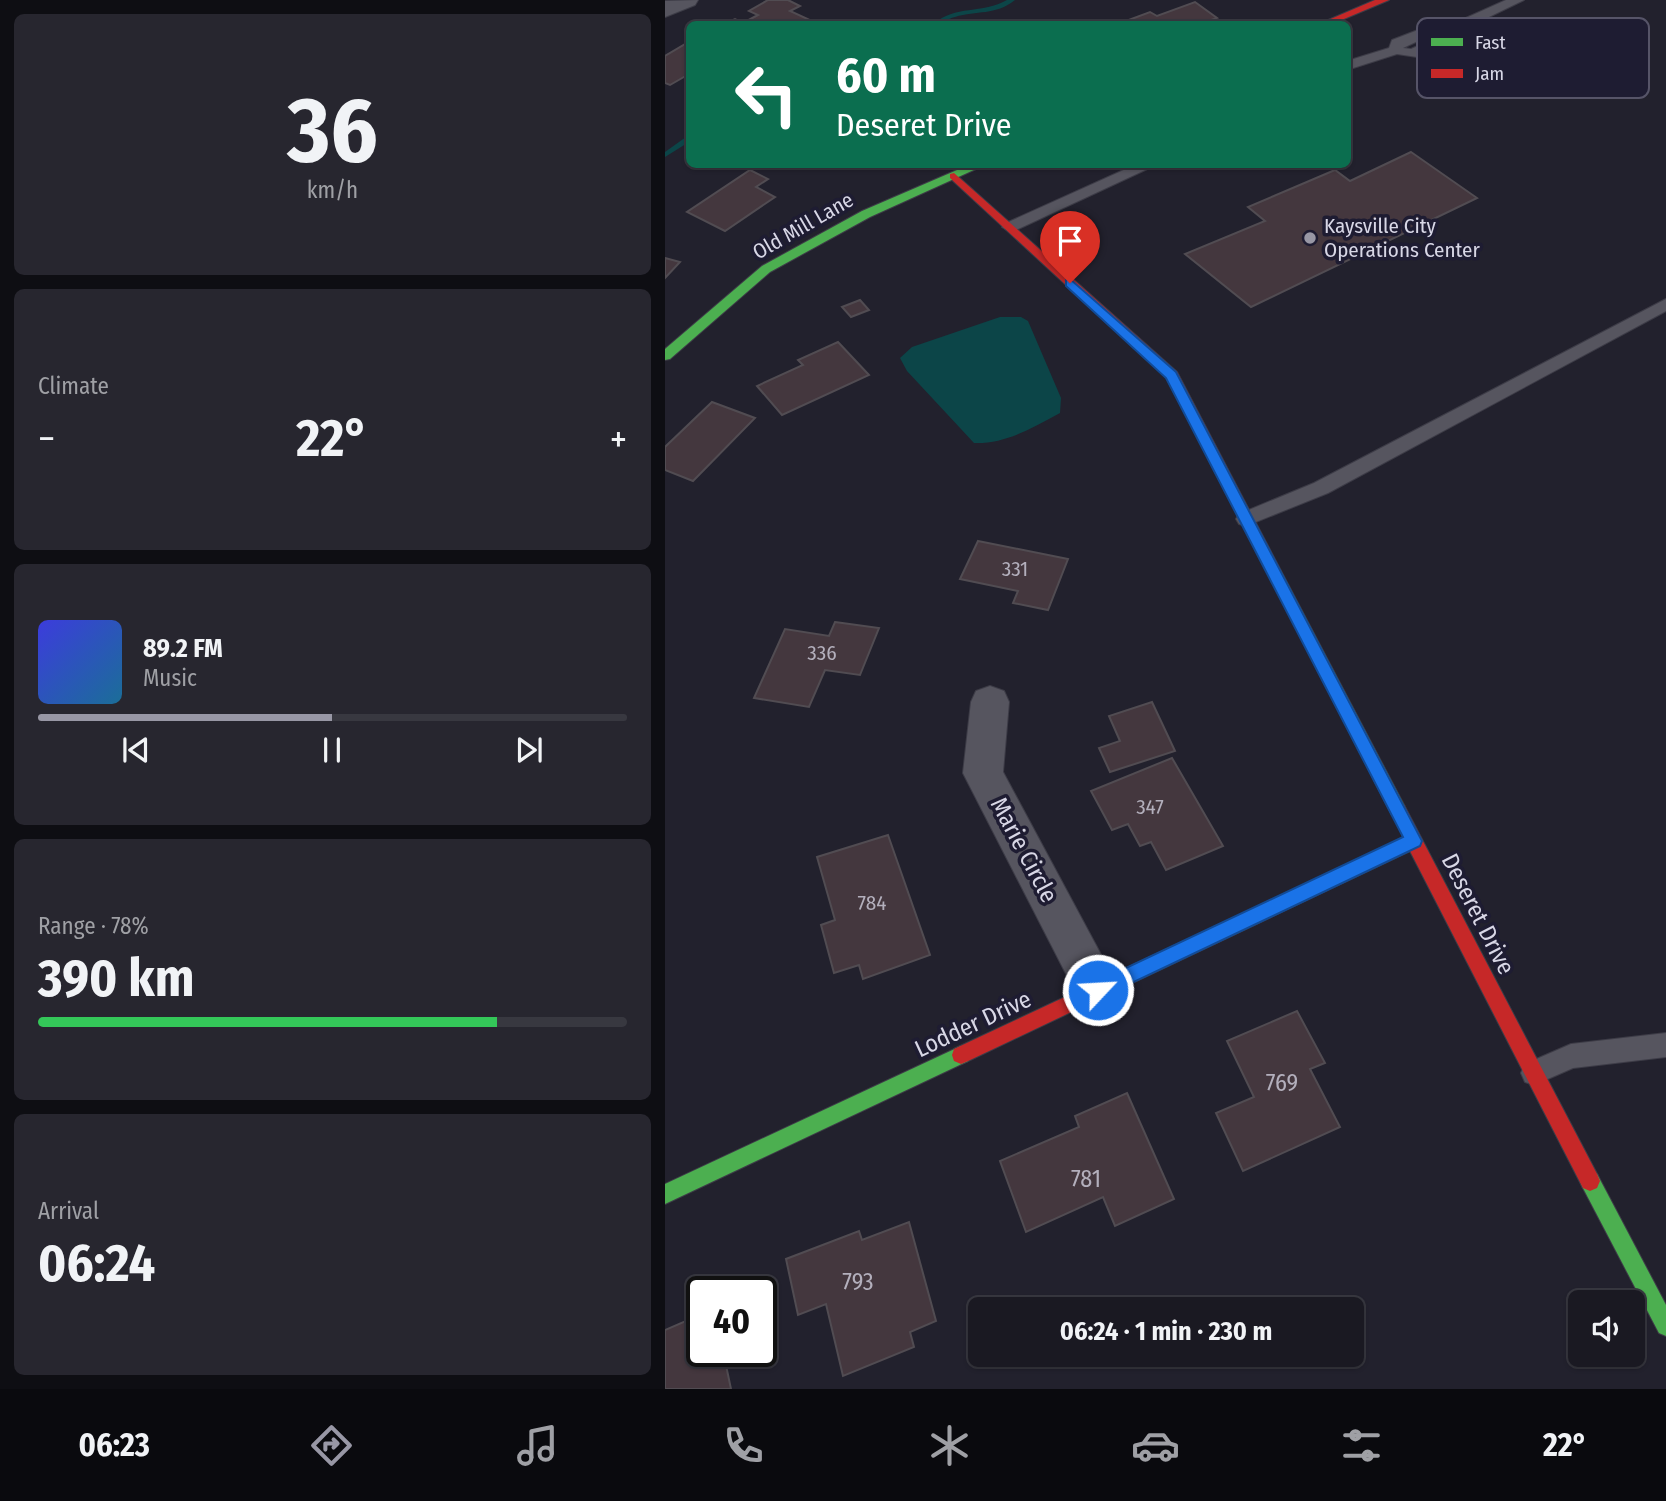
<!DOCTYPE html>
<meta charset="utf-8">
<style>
body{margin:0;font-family:"Fira Sans Condensed",sans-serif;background:#27262f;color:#f1f3f6;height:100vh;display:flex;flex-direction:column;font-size:26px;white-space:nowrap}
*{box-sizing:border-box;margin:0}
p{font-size:23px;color:#9fa0a5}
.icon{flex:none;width:38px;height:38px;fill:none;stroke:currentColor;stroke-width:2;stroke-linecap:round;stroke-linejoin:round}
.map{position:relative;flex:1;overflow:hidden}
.sheet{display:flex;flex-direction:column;gap:14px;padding:14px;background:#0e0e13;width:665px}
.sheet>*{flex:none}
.hud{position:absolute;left:21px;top:21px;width:665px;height:147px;border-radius:10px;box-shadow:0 2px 5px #0004,0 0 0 2px #383840;background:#0b6e4f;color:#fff;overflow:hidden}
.tools{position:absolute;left:903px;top:1290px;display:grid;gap:14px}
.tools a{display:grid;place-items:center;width:77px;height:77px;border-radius:10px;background:#1a1922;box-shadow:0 2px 5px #0004,0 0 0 2px #383840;font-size:35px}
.speed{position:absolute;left:21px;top:1276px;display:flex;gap:14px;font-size:35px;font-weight:700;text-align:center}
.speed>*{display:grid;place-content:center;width:91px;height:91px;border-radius:50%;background:#1a1922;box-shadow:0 2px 5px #0004,0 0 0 2px #383840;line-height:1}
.speed .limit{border:4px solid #111;border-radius:10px;background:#fff;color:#111}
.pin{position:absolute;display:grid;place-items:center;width:60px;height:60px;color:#fff;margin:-72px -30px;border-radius:50% 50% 50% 0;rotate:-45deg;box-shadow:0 0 7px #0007}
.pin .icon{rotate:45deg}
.me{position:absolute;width:77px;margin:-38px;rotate:65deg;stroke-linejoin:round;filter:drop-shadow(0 0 5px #0008)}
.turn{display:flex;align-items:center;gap:24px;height:147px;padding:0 35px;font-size:32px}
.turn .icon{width:91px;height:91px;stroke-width:2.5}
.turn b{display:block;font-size:49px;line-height:60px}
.big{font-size:52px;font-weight:700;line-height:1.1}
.sheet .tile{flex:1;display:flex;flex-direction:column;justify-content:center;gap:10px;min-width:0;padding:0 24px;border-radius:10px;background:#27262f}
.sheet .dial{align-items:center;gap:0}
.dial b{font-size:91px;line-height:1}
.song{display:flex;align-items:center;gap:21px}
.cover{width:84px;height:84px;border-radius:10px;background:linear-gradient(135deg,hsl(240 70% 55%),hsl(200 70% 35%))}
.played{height:7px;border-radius:4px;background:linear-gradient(90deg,#9897a5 50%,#383840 50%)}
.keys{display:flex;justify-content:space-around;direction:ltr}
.heat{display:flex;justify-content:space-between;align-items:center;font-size:38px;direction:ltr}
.charge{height:10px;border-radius:5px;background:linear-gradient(90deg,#34c759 78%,#383840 0)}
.trip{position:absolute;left:303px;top:1297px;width:396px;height:70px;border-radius:10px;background:#1a1922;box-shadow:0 2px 5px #0004,0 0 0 2px #383840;font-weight:700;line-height:70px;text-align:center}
.tabs{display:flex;height:112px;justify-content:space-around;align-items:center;background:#0a0a0e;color:#9fa0a5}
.tabs .icon{width:49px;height:49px}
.tabs .active{color:#9897a5}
.tabs b{font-size:32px;color:#f1f3f6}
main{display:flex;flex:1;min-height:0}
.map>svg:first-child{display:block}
.water{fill:#0c4548}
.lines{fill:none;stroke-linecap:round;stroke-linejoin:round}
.stream{fill:#0c4548;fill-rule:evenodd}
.building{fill:#44373e;stroke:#514c52;stroke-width:2}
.lane-casing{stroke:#3d3c47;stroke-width:2}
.street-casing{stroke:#3d3c47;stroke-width:2}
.fast-casing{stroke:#3d3c47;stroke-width:2}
.jam-casing{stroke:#3d3c47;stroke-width:2}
.lane{fill:#56555f;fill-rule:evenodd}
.street{fill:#56555f;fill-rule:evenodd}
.fast{fill:#4caf50;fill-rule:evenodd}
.jam{fill:#c62828;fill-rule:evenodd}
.route{fill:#1a73e8;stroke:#114b97;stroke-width:2}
.poi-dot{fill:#9897a5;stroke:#1e1c32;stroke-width:2.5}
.labels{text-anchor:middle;stroke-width:7;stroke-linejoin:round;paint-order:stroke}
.far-street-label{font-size:21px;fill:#d8d7e6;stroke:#1e1c32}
.far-poi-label{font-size:21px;fill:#d8d7e6;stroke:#1e1c32;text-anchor:start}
.number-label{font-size:21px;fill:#b3afbc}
.street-label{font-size:24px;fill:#d8d7e6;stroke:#1e1c32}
.near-number-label{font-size:24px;fill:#b3afbc}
.key{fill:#1e1c32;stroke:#565468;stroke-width:2}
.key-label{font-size:19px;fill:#d8d7e6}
</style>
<main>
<section class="sheet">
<div class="tile dial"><b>36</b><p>km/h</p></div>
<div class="tile"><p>Climate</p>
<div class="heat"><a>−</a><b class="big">22°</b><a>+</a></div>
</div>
<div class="tile">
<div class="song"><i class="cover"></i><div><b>89.2 FM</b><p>Music</p></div></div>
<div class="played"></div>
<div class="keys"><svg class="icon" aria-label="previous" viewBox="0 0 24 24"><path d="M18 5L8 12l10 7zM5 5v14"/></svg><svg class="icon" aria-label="pause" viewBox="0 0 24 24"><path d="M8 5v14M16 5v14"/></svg><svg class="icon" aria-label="next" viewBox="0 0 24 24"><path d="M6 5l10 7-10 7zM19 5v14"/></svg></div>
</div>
<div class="tile"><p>Range · 78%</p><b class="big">390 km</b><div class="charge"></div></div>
<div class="tile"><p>Arrival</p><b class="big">06:24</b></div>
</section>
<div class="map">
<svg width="1001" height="1389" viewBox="0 0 1001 1389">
<rect width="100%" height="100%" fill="#22212d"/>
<path class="water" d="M335 317H356L363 321 396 398 395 413C367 428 341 444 309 443L242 371 235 358 247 347Z"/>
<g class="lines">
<g class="stream">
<path d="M342 0H350C330 16 312 10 290 17 281 19 277 25 269 24 289 5 318 14 342 0Z"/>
<path d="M21 137H24V142L0 157V152Z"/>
</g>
</g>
<g class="building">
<path d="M103 0H123L135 6 125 11 147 21 141 24H59L70 19 78 23 93 15 84 11Z"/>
<path d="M530 2 552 18 535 24H466L461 21 485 12 492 16Z"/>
<path d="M22 43 24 44V74L5 85 0 83V56Z"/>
<path d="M746 152 812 198 586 307 520 254 600 221 583 207 670 170 685 181Z"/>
<path d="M85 170 103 179 91 187 110 197 60 231 22 212Z"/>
<path d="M0 258 15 262 0 278Z"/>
<path d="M195 300 204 310 186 317 177 307Z"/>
<path d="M173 342 204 375 117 415 92 386 138 365 133 360Z"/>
<path d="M47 402 90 418 28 481 0 470V447Z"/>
<path d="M313 541 403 559 383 610 348 603 353 591 295 579Z"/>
<path d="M170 622 214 628 195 675 160 670 144 707 89 698 120 629 164 636Z"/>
<path d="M487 702 510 751 445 772 434 748 455 741 444 716Z"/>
<path d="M507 758 558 846 501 870 486 842 475 846 463 824 447 830 426 791Z"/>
<path d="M223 835 265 955 198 979 194 965 169 973 156 925 170 920 152 857Z"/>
<path d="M632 1011 660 1063 645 1069 675 1127 578 1171 551 1113 589 1097 562 1041Z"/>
<path d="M462 1093 509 1199 450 1226 438 1197 361 1232 335 1161 414 1127 410 1116Z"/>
<path d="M244 1222 271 1321 245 1332 249 1347 178 1376 161 1304 133 1315 121 1259 194 1231 197 1240Z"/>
<path d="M37 1314V1351H58L66 1389H0V1330Z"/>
</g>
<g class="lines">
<g class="lane-casing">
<g id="lane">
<path d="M841 0H859L793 32V39L752 57 732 54 682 70V61L724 48 727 40 766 25 783 26ZM772 32 780 34 746 49 738 48Z"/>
<path d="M472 164H493L351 230 345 232 337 227 339 224Z"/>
<path d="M1001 299V311L663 493 581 526 574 524 571 519 574 514 649 483Z"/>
<path d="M1001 1033V1057L908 1068 869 1085 860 1082 856 1073 860 1064 906 1044Z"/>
</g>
</g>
<g class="street-casing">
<g id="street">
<path d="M33 0 30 5 0 17V1Z"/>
<path d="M325 686 339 691 344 702 338 772 455 990 449 1005 433 1011 417 1005 298 773 306 702 311 691Z"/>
</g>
</g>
<g class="fast-casing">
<g id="fast">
<path d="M306 164H322L205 217 105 272 5 359 0 360V349L97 266 197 211Z"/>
<path d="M609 565 616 571 739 805 741 810 739 815 733 817 727 815 602 571Z"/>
<path d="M296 1046 303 1049 305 1055 303 1061 0 1204V1184Z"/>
<path d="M925 1171 932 1174 1001 1305V1336L994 1333 918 1188 915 1181 918 1174Z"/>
</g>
</g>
<g class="jam-casing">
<g id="jam">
<path d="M710 0H724L667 24H654Z"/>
<path d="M289 173 512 372 616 571 614 575H604L502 378 285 178V174Z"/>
<path d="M733 803 739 805 932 1174 935 1181 932 1188 925 1191 918 1188 745 851 303 1061 296 1064 289 1061 287 1055 289 1049 739 838 725 810 727 805Z"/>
</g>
</g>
<use href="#lane" class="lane"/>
<use href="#street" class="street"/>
<use href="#fast" class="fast"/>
<use href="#jam" class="jam"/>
</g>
<path class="route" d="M405 279 511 372 757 841 755 846 433 999 427 996 424 990 427 984 738 837 501 378 401 286V280Z"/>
<circle class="poi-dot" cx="645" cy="238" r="7"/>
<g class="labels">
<g class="far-street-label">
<text transform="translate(138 226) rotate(-30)" y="7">Old Mill Lane</text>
</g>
<g class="far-poi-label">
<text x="659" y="233">Kaysville City<tspan x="659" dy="24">Operations Center</tspan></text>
</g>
<g class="number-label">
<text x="350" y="576">331</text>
<text x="157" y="660">336</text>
<text x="485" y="814">347</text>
<text x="207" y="910">784</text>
</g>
<g class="street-label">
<text transform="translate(359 850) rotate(62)" y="8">Marie Circle</text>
<text transform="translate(813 914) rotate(63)" y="8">Deseret Drive</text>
<text transform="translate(308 1024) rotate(-25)" y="8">Lodder Drive</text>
</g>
<g class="near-number-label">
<text x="617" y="1091">769</text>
<text x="421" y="1187">781</text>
<text x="193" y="1290">793</text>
</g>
</g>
<rect x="752" y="18" width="232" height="80" rx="10" class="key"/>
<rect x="766" y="38" width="32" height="8" fill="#4caf50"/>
<rect x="766" y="69" width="32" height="9" fill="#c62828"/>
<g class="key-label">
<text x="810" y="49">Fast</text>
<text x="810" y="80">Jam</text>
</g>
</svg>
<div class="tools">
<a><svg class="icon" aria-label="sound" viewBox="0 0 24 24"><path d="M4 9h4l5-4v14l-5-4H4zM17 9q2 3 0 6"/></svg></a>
</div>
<div class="speed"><div class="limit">40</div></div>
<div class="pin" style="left:405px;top:283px;background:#d93025"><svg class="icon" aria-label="arrive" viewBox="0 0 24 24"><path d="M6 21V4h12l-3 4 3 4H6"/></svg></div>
<svg class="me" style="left:433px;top:990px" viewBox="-20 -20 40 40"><circle r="17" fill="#1a73e8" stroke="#fff" stroke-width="3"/><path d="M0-11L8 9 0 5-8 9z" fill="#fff"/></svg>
<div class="trip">06:24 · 1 min · 230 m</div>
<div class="hud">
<div class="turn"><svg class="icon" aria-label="left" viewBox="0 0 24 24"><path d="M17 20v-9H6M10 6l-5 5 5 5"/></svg><div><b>60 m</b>Deseret Drive</div></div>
</div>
</div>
</main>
<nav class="tabs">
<b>06:23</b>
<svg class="icon active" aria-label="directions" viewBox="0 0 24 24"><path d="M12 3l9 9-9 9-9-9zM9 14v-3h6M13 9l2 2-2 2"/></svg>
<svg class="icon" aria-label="music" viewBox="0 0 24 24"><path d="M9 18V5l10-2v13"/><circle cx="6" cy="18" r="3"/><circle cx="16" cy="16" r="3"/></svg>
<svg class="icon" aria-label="phone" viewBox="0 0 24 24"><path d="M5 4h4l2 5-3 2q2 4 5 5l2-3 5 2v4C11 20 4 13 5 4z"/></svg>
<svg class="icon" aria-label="climate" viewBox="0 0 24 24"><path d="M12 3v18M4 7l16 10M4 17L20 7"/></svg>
<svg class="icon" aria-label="car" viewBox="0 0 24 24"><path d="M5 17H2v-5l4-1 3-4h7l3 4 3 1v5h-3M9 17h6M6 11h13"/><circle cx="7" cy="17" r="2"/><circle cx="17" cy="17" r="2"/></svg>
<svg class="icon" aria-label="filters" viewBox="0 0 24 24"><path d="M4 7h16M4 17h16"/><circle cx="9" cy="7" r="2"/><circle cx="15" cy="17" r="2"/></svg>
<b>22°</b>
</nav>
